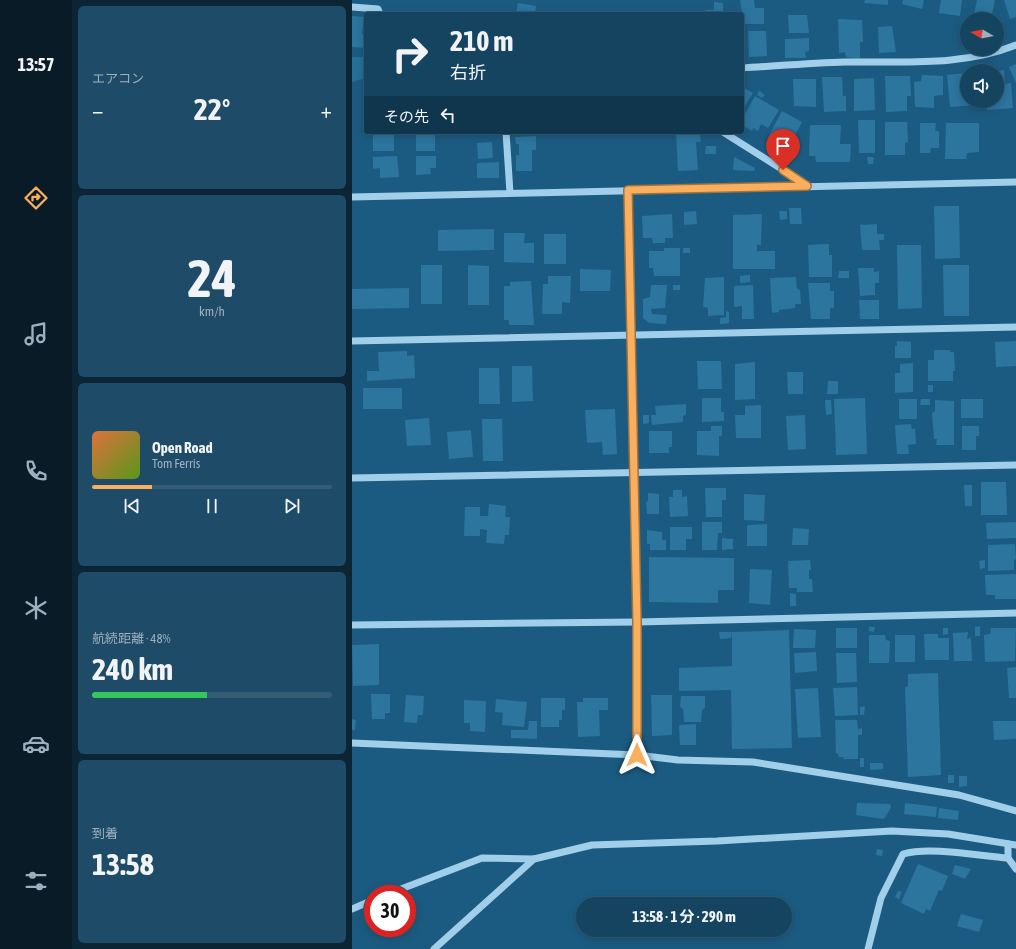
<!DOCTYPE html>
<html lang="ja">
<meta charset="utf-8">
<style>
body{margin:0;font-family:"Asap Condensed","Noto Sans JP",sans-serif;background:#1e4b67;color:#f1f3f6;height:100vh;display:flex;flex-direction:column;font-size:15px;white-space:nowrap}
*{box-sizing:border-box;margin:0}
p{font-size:13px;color:#9db0bd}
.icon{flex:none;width:22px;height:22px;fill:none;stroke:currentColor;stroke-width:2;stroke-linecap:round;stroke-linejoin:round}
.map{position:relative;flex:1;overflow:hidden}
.panel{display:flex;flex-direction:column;gap:6px;padding:6px;background:#0c2535;width:280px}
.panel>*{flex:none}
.hud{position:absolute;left:12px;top:12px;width:380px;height:122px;border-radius:4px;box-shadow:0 2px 10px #0003,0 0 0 1px #345c76;background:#154461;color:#f1f3f6;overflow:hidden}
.needle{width:26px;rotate:279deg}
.controls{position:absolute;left:608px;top:12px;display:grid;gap:8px}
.controls a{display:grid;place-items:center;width:44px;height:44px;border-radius:50%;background:#154461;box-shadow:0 2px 10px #0003,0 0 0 1px #345c76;font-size:20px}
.speed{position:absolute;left:12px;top:885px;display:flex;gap:8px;font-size:20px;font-weight:700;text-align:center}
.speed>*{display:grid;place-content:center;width:52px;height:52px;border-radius:50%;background:#154461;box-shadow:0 2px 10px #0003,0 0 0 1px #345c76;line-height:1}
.speed .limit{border:6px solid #d22;background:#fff;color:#111}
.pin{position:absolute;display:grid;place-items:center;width:34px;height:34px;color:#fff;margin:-41px -17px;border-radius:50% 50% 50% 0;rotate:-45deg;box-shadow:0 0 4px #0007}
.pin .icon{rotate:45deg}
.me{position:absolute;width:44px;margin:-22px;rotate:0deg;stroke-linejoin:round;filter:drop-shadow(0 0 3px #0008)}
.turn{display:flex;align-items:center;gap:14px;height:84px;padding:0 20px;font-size:18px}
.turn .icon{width:52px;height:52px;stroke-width:2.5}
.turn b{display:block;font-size:28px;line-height:34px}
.then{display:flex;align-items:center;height:38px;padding:0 20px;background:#0003;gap:8px;font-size:15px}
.big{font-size:30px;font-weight:700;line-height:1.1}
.panel .widget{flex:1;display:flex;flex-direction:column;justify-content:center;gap:6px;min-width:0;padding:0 14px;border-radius:6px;background:#1e4b67}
.panel .dial{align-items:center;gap:0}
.dial b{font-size:52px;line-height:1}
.song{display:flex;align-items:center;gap:12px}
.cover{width:48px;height:48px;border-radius:6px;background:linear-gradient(135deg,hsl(20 70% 55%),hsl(90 70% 35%))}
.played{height:4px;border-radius:2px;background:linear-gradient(90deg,#faaf5e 25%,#345c76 25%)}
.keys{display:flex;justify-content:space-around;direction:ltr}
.heat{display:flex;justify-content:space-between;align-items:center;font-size:22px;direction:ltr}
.charge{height:6px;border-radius:3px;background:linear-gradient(90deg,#34c759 48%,#345c76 0)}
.trip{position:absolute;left:224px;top:897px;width:216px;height:40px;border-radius:20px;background:#154461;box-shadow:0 2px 10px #0003,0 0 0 1px #345c76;font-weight:700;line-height:40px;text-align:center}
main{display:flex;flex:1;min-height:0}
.tabs{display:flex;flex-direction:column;width:72px;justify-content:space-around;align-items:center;background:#081b27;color:#9db0bd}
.tabs .icon{width:28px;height:28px}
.tabs .current{color:#faaf5e}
.tabs b{font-size:18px;color:#f1f3f6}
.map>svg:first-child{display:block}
.green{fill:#25709a}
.building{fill:#2b759f}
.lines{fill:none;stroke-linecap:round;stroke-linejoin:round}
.minor{stroke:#a1cfea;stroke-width:7}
.route-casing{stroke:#a2723d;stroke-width:10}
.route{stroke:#faaf5e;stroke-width:7}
</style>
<main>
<nav class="tabs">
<b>13:57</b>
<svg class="icon current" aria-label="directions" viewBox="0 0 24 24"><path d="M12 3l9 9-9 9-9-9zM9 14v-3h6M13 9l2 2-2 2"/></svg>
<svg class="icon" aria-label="music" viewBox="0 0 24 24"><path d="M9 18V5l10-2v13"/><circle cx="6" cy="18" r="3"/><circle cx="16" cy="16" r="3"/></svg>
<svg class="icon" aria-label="phone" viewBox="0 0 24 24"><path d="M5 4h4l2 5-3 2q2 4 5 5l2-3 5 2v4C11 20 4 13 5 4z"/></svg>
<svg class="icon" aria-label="climate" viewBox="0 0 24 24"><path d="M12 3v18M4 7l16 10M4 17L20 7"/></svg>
<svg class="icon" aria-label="car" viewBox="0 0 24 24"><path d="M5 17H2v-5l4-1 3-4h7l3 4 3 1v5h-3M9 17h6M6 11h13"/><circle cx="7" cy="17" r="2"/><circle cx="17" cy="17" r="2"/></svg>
<svg class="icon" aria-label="filters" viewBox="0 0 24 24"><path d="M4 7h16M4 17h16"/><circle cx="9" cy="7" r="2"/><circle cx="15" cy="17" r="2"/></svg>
</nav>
<section class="panel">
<div class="widget"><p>エアコン</p>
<div class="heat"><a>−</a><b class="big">22°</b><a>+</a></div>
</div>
<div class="widget dial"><b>24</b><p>km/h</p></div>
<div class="widget">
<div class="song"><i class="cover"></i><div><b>Open Road</b><p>Tom Ferris</p></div></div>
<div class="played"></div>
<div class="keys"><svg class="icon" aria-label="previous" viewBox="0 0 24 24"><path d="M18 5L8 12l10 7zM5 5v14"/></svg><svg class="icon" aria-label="pause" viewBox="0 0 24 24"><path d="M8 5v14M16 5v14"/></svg><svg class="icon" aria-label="next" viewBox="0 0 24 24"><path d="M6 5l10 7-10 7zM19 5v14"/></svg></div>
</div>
<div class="widget"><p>航続距離 · 48%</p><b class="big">240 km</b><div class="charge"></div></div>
<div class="widget"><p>到着</p><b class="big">13:58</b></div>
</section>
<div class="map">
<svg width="664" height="949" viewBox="0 0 664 949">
<rect width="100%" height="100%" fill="#1c5b81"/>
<path class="green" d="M0 57H14V78L0 82Z"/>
<g class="building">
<path d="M388 0H402L403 8H412V24H392Z"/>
<path d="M513 0H536V5L512 3Z"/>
<path d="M551 0H572L570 9 550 4Z"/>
<path d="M589 0H610L608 16 587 13Z"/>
<path d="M625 0H643L639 19H621Z"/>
<path d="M652 0H664V17L658 19Z"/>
<path d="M362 2 371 3V14H353V10H362Z"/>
<path d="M166 3 184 6 183 14H164Z"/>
<path d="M436 15H455L457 33H437Z"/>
<path d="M0 16 12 17 10 34 14 35V48L0 47Z"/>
<path d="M486 19 510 20 511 42H508V59L494 57 493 52 487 53Z"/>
<path d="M540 26 544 52 527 53 526 27Z"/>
<path d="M396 31H414L415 56 397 57Z"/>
<path d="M457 38V51L453 52 454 58H433V39Z"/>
<path d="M664 64V83L657 67Z"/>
<path d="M652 70 653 84 659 83 661 108 635 110 634 101H645V71Z"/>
<path d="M615 73V101H623V105L598 107 595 75Z"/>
<path d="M570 75 591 76V95L582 96V108L563 107 562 82 569 81Z"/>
<path d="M533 76H558L559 96H555V111L534 112Z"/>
<path d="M470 77H490L491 96H494V111L472 112Z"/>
<path d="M522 78 523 110 502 111V79Z"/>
<path d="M441 79H464V107L442 106Z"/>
<path d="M390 87 401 93 390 111Z"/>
<path d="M407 91 413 95 410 98 405 95Z"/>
<path d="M403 96 427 110 416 128 409 124 406 131 401 128 400 131 390 125V119Z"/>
<path d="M430 111 450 122 436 149 416 137Z"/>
<path d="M506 120H523V153H507Z"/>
<path d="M533 122H555L556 142 553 143V155H533Z"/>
<path d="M568 123H584L583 131H587V148H579L578 153H568Z"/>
<path d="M594 123H627V152L615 153 614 159H593Z"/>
<path d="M458 125H489L488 144H499L498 162H464L463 156H457Z"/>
<rect x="21" y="132" width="21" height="19"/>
<rect x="64" y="132" width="19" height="19"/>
<path d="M127 132H141V134L127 135Z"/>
<path d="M324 132 348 134 349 142H344L346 170 326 171Z"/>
<path d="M184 136V150H180V171H164V155H167V144H164L163 137Z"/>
<path d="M140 142 141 158 126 159 125 143Z"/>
<path d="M354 146H364V154H353Z"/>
<path d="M45 156 47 177 28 178V168L21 169V157Z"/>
<path d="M64 156H84V168H78L79 174 64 175Z"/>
<path d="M382 157 403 168 402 171 381 170Z"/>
<path d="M515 157H522L521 164H516Z"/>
<path d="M147 162V178H125V163Z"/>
<path d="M582 206H607L608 258 583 259Z"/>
<path d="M437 208H449L450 224H438Z"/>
<path d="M344 211 345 224 332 225V212Z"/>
<path d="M427 211H435V219L428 220Z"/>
<path d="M320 214 321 238H313V243H301L300 238H291L290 216Z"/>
<path d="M410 214 409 245H405V251H423V269H381V215Z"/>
<path d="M525 224V234H532V240H527L528 250H510L508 225Z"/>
<path d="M142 229V250L86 251V230Z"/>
<path d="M152 233H173L172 243H182V263L152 262Z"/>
<rect x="192" y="234" width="22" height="30"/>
<path d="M477 244V255H480V277H457L456 245Z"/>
<path d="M545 245H569L570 308 546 309Z"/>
<path d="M312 248H328V276H302L301 268H297V251H312Z"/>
<rect x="331" y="248" width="7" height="5"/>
<rect x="69" y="265" width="21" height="39"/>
<path d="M116 265 137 266V305H116Z"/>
<path d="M591 265H617V316H592Z"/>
<path d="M506 268H522V272L527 271V283H523V295L508 296Z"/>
<path d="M228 269 259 270 258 291H228Z"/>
<path d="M487 271H497V278H486Z"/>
<path d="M398 275V282L388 283V276Z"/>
<path d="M196 276H219L218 303 210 302V314H190L191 284H196Z"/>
<path d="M372 277V315L356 316V308L351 307 353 278Z"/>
<path d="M444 277 445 289 448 290 449 304H443V308L427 310V312L420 313 418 278Z"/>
<path d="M179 281 182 325H157V320H152V286H158V282Z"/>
<path d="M456 283H478V291H482V308H478V319H459Z"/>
<path d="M299 285H315L313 308 299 309 300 314 315 315 314 324 297 323 291 318V299L298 297Z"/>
<rect x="321" y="285" width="7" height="5"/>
<path d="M401 285 402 319H390V306L382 307V286Z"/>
<path d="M57 288V308L0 309V289Z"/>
<path d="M507 300H527V319H508Z"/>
<path d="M374 311 377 312V323L368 324V318L374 317Z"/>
<path d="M545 341 559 342V358H543V346H545Z"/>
<path d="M664 341V366L644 367 643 342Z"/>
<path d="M582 350H598V352H602L603 371H601V381H576V360H582Z"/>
<path d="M55 351V356L62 355 63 378 15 381V371H27L26 352Z"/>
<path d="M345 361H369L370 389H346Z"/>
<path d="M403 362V399L383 400V364Z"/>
<path d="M561 363V392L543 393V373H548V364Z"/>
<path d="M160 366H180L181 401 160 402Z"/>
<path d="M127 368H147L148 404H127Z"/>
<path d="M435 372H451V394H436Z"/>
<path d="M476 381H486V394H475Z"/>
<rect x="576" y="385" width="5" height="7"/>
<rect x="11" y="388" width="39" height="21"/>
<path d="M350 398H369V412H372V421L350 422Z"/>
<path d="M513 398 515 454 484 455 482 399Z"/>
<rect x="547" y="399" width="18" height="20"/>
<path d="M569 399H578V405H568Z"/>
<rect x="609" y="399" width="22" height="19"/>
<path d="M473 400H479L480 414 474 415Z"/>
<path d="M583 400 602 401V445H584L585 439H582L580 413 583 411Z"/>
<path d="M334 404V415L331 416V422L300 425 299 415H304L303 406Z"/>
<path d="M409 405V438H384L383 415H393V406Z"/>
<path d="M263 409 265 454 251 455 250 442 235 443 233 410Z"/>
<path d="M291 415H297V423L291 424Z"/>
<path d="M453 415 454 449 436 450 434 416Z"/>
<path d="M77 418 79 445 55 446 53 420Z"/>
<path d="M130 419H150L151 461H131Z"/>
<path d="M559 424 560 429H563L564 444 556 445 557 454H545L543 425Z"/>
<path d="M359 426H370V436H367V456L345 455V431H359Z"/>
<path d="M610 426H627V436H624V450H610Z"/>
<path d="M119 430 121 457 97 459 95 432Z"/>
<path d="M297 431H320V447H317V453H297Z"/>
<path d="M629 482H654L655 515H629Z"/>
<path d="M612 485H620V506H613Z"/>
<path d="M353 488H374V500H370V517H354Z"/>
<path d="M321 490H330V497L335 496 336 516 318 517 317 497H321Z"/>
<path d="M296 493 307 494V514H295L294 502 296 501Z"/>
<path d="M392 494 413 495 412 521 392 520Z"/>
<path d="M137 504 154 506 153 517H158L157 535H153L152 544 134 543 135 530 128 529V536H112L113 507H128V516H136Z"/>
<path d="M350 522H370V533H366L365 550H350Z"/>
<path d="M664 522V538L635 539 634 523Z"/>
<path d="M415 524V546H395V525Z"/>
<path d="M318 527H340V539H334V550H318Z"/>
<path d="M441 528 457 529 456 545H440Z"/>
<path d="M295 530 310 532V540H314V550H298V544H295Z"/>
<path d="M370 538 381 539V549L370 550Z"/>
<path d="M663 544 664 559 662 560V570L636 571V545Z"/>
<path d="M297 557 382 558V590H366V603L297 602Z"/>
<path d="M458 560 459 570H457V579H460L461 592H445V588H437L436 561Z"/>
<path d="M633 560V568L628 569 627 561Z"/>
<path d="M398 569 420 570 418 605 397 603Z"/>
<path d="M664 574V599H643V595H634L633 575Z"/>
<path d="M438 593 444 594V606H438Z"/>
<path d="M628 626V636H623V627Z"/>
<path d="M517 627H523L522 632 517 631Z"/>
<rect x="484" y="628" width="21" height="20"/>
<path d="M591 628H596V634L591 635Z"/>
<path d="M639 628H664L663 661 633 662 632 635 638 634Z"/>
<path d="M442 629 464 630 463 648H441Z"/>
<path d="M437 630 440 748 380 749 379 690 327 691V668L380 666V632Z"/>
<path d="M367 632H380L379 638 368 639Z"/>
<path d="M616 632 615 639 619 638 620 661H602L601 633Z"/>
<path d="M572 634H586V638H597V660H573Z"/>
<path d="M517 635H533L534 640 538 641 537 663H517Z"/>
<rect x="543" y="635" width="20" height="27"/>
<path d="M27 644V685L1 686 0 645Z"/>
<path d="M464 652 465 671 443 673 442 653Z"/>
<path d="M484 653H504L505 682 485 683Z"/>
<path d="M664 667V698H657L655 668Z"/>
<path d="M586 673 589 775 556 777 553 687 556 686V674Z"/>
<path d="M505 687 506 715 483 716 481 688Z"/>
<path d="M466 688 469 737 446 738 443 689Z"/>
<path d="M19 694H38V713H33V719H20Z"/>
<path d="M54 695 72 696 71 715H66L65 723 52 722Z"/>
<path d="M299 695H320V735L300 736Z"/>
<path d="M329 696H353V708L350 710 349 722H332L331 709 328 707Z"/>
<path d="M189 698H213V710H210V720H207V727H189Z"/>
<path d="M231 698H256V710H247L248 736 226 737 225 702H231Z"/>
<path d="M144 699 175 702 172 727 150 725 151 713 143 712Z"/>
<path d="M112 700 134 701 133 732 118 731V723H112Z"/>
<path d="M513 706 512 715H508V707Z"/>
<path d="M0 719 4 720 3 730H0Z"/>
<path d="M483 720H505L506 729 510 728V735H506V759H492L491 757H487L486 754 484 753Z"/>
<path d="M177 721H185V739L159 738V730H176Z"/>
<path d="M641 721H664V739L642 740Z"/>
<path d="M344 724V745H328L327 725Z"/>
<rect x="508" y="758" width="4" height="9"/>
<path d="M518 763H531V769L518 770Z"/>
<rect x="596" y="775" width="6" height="8"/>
<path d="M607 776H615V786L607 787Z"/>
<path d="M505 803 538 804 539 808 532 819 504 815Z"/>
<path d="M553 803 585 807 584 817 552 814Z"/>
<path d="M587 808 607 811 606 820 586 818Z"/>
<path d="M525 849 531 850 530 856 524 855Z"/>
<path d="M566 864 596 876 590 891 587 890 578 911 574 909 572 914 549 903Z"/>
<path d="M603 865 619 869 613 879 600 874Z"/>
<path d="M546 891 550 892 547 899 543 897Z"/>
<path d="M609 914 631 920 627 932 605 926Z"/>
</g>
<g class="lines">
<g class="minor">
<path d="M0 7 26 9 28 14"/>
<path d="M390 68C424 66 459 63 493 62 550 61 610 67 664 45"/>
<path d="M154 132 158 193"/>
<path d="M371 132 455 185"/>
<path d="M276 190 285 622V755"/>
<path d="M0 197 664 182"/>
<path d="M0 341 664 327"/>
<path d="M0 478 664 465"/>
<path d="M0 625 285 622 664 613"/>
<path d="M0 743 285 755 326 760 401 762 607 795 664 811"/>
<path d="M656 844V858L664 869"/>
<path d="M36 894 130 858 182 859"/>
<path d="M0 909 21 900"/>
<path d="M82 949 182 859 240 845 365 841 540 831 596 834 664 845"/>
<path d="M516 949 529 898 551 854C578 846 627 856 656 858"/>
</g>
</g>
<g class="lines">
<g class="route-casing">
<path id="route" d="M285 755V622L276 190 455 186 431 170"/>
</g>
<use href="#route" class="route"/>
</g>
</svg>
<div class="controls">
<a><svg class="needle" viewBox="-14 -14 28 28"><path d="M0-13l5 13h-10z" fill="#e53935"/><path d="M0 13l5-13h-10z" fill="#9db0bd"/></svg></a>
<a><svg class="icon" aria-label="sound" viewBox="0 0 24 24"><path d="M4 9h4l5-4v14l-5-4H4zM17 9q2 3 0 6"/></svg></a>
</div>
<div class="speed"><div class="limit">30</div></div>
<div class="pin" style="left:431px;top:170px;background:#d93025"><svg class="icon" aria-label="arrive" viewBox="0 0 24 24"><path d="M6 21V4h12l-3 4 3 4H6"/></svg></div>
<svg class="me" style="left:285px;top:755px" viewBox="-20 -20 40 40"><path d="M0-17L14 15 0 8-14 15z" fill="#faaf5e" stroke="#fff" stroke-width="4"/></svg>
<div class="trip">13:58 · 1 分 · 290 m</div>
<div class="hud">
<div class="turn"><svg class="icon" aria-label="right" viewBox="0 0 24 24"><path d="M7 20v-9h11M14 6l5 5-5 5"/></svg><div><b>210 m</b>右折</div></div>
<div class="then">その先<svg class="icon" aria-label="left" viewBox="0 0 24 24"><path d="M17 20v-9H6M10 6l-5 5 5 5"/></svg></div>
</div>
</div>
</main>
